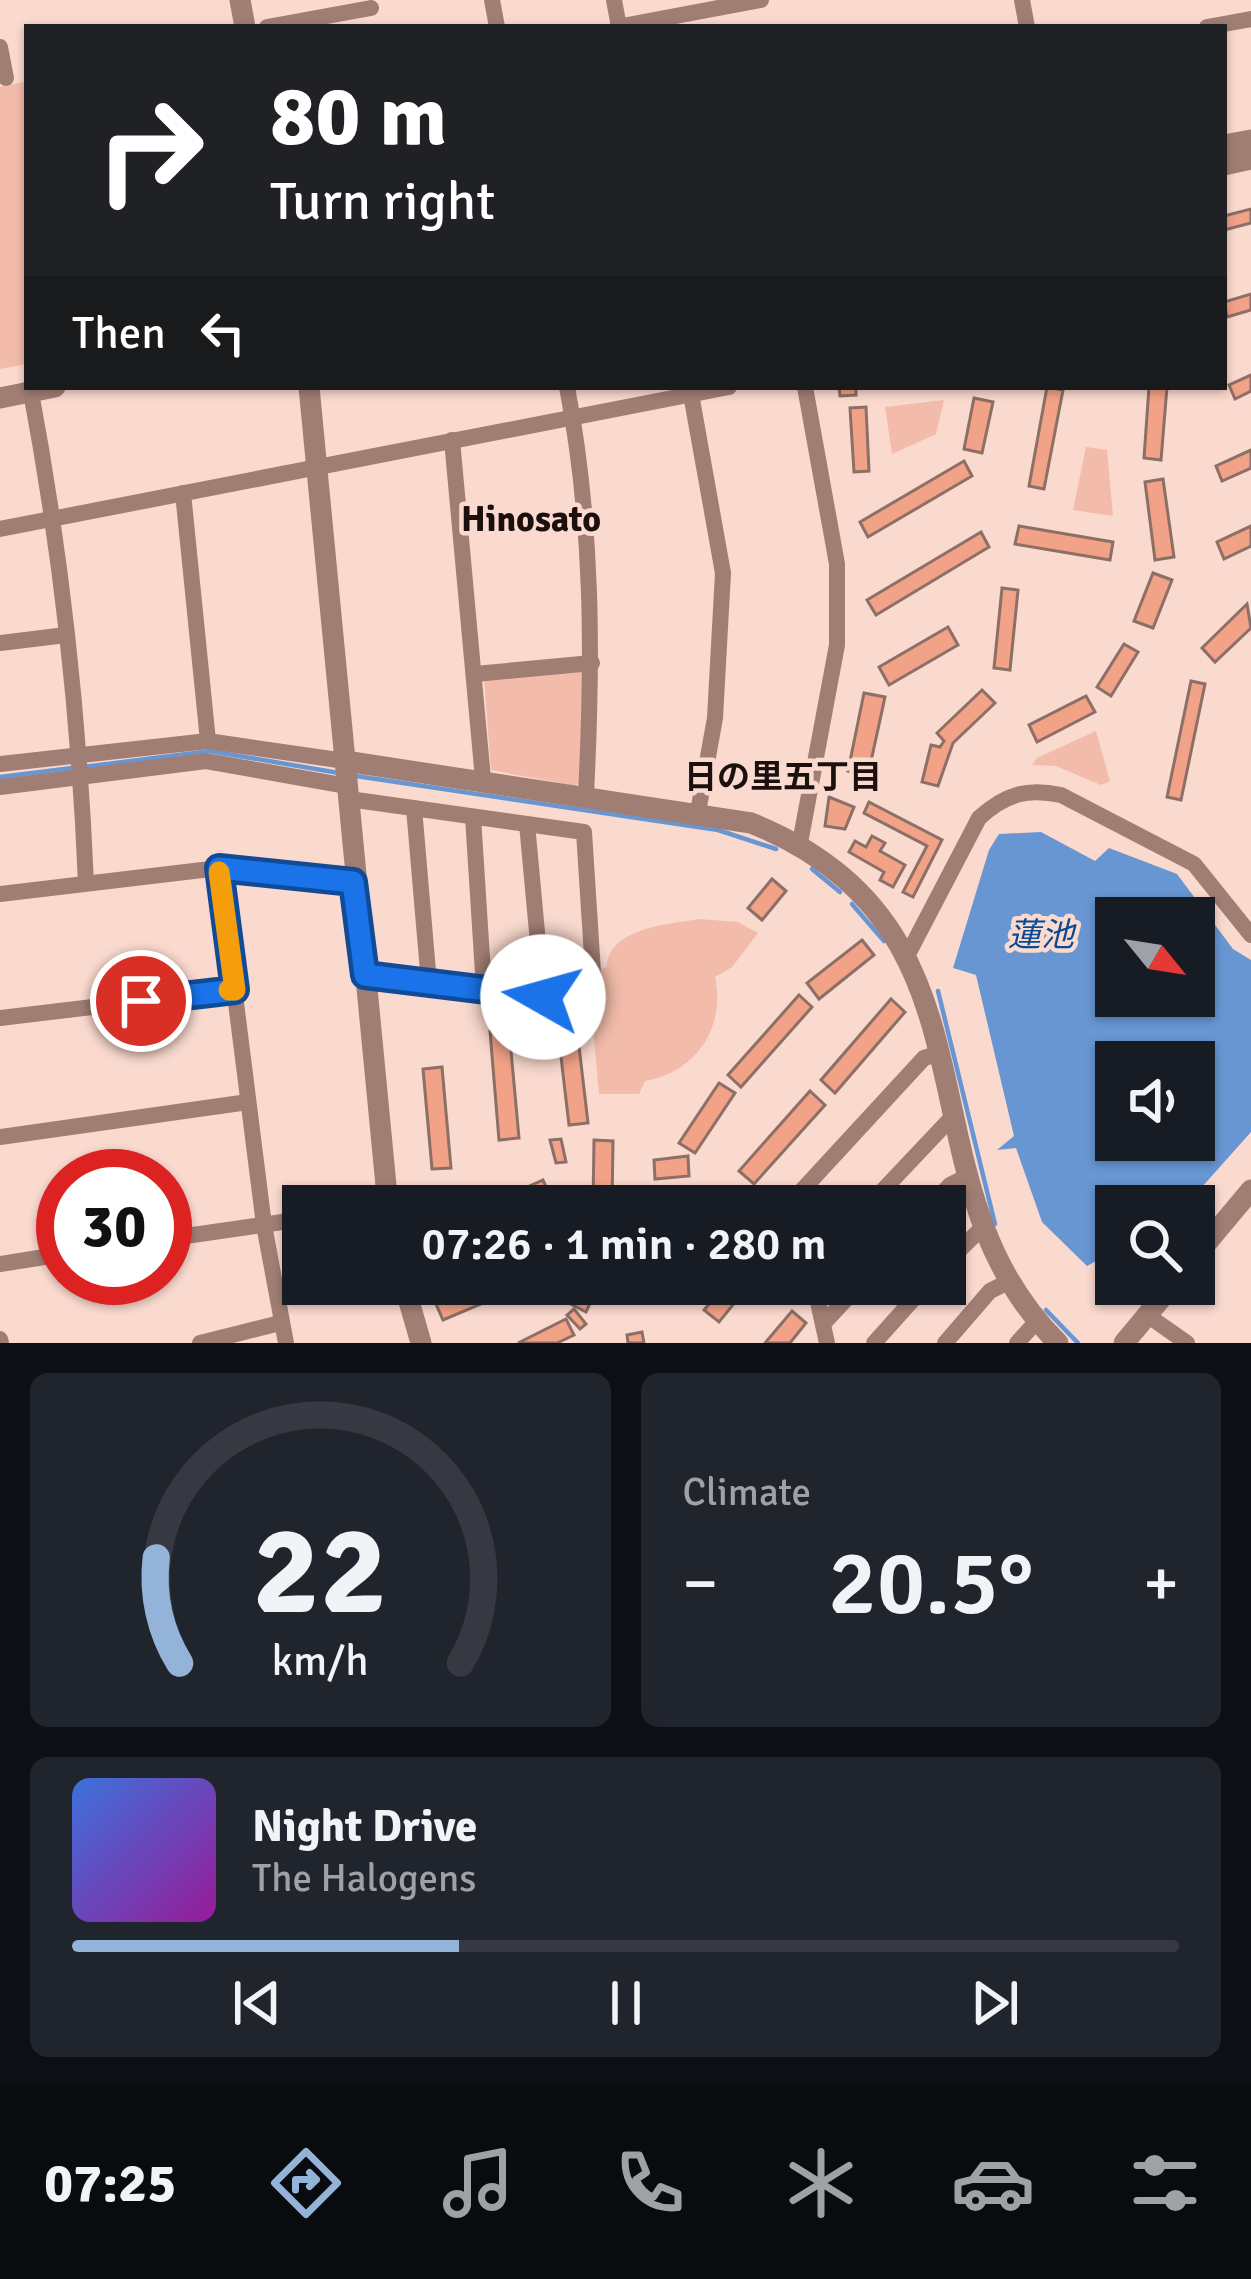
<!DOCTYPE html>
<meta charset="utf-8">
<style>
body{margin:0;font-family:Signika,"Noto Sans JP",sans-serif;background:#20242c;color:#f1f3f6;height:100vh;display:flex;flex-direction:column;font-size:45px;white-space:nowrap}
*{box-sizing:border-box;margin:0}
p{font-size:39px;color:#9ea1a6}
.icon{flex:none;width:66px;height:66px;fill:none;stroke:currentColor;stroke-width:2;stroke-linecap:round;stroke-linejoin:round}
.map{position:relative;height:1343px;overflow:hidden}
.side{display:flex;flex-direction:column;gap:30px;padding:30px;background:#0d0f14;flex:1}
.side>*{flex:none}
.top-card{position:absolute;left:24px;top:24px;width:1203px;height:366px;border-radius:0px;box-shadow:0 3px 9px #0004;background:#202124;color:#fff;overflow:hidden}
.needle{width:78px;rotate:120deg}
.tools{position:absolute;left:1095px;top:897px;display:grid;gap:24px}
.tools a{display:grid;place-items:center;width:120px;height:120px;border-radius:0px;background:#171b24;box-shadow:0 3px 9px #0004;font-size:60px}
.speed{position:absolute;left:36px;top:1149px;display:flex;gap:24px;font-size:60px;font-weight:700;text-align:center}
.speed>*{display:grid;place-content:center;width:156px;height:156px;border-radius:50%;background:#171b24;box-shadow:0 3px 9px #0004;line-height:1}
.speed .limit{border:18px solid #d22;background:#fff;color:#111}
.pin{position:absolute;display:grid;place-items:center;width:102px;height:102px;color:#fff;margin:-51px;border:6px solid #fff;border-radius:50%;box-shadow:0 3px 12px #0007}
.me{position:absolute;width:132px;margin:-66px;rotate:277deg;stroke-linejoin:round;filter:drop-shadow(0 0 9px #0008)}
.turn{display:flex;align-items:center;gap:42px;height:252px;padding:0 48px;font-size:54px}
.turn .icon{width:156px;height:156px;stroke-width:2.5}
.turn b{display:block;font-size:84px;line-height:102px}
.then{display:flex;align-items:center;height:114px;padding:0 48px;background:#0003;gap:24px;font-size:45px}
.big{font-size:90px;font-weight:600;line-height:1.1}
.side .widget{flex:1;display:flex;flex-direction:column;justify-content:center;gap:18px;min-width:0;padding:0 42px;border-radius:18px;background:#20242c}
.side .dial{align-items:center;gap:0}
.dial svg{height:312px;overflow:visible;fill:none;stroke:#363941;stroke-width:7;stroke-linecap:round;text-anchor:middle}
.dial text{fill:#f1f3f6;stroke:none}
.song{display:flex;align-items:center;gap:36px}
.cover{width:144px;height:144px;border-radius:18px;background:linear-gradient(135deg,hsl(220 70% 55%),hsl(300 70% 35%))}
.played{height:12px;border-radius:6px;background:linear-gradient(90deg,#94b3d9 35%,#363941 35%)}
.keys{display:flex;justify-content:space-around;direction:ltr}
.heat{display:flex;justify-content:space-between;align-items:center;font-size:66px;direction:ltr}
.side .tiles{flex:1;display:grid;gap:30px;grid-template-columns:1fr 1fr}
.widget:last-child{grid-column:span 2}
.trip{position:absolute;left:282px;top:1185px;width:684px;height:120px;border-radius:0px;background:#171b24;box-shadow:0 3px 9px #0004;font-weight:600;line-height:120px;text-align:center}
.menu{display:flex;height:192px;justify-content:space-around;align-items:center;background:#090b0e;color:#9ea1a6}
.menu .icon{width:84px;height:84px}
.menu .on{color:#94b3d9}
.menu b{font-size:54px;color:#f1f3f6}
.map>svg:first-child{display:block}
.green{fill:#f3bcaa}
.water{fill:#6896d2;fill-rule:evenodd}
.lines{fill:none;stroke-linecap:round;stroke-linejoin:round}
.stream{stroke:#6896d2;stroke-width:4.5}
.building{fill:#f2a287;stroke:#8c6f66;stroke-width:3}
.minor{stroke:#a17e73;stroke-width:16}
.tertiary{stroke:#a17e73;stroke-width:21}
.route-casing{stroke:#114b97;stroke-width:30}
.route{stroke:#1a73e8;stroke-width:21}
.slow{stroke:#f59e0b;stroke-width:21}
.labels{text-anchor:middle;stroke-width:9;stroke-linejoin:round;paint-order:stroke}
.neighbourhood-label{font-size:33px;font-weight:bold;fill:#1b100d;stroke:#fad9ce}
.water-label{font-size:33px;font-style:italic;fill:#094a92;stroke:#fad9ce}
.quarter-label{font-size:36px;font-weight:bold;fill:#1b100d;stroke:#fad9ce}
</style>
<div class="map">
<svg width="1251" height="1343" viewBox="0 0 1251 1343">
<rect width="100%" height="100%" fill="#fad9ce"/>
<g class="green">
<path d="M27 81V364L0 369V87Z"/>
<path d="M944 400 936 434 892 454 885 407Z"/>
<path d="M1086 447 1107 450 1113 516 1073 510Z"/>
<path d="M578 668 585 673 582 780 576 786 491 770 484 678Z"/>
<path d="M1096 731 1110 781 1101 785 1056 766 1032 765 1037 758Z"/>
<path d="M699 919 738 922 758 933 732 967 715 977C726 1028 696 1072 645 1081L639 1094H599L592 1017 603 1008 600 969 607 967C608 928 669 924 699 919Z"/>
</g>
<path class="water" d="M1041 832 1095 861 1109 848 1177 874 1233 949 1251 960V1132L1185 1206H1116V1250L1087 1266 1042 1222 1016 1148 997 1150 1014 1136 976 975 953 968 989 850 999 834ZM1116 918H1194V996H1116ZM1116 1062H1194V1140H1116Z"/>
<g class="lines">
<g class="stream">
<path d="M83 767 210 751 339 773"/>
<path d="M356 776 718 830 776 849"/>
<path d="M0 777 72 768"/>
<path d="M812 869 840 892"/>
<path d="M852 904 884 941"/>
<path d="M938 991 995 1224"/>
<path d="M1046 1310 1078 1343"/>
</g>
</g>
<g class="building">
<path d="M1251 209V223L1224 230V216Z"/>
<path d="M1251 294V310L1227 317 1224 302Z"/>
<path d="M1251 375V391L1235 399 1229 385Z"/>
<path d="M839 387H856V395L840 396Z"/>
<path d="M1047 387 1063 390 1044 489 1029 486Z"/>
<path d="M1149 387H1167L1161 460 1144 458Z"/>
<path d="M974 398 993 402 982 453 964 449Z"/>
<path d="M866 407 869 471 854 472 850 408Z"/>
<path d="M1251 450V468L1222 481 1216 466Z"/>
<path d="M964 461 972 476 868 537 860 522Z"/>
<path d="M1163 479 1174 557 1155 560 1145 482Z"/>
<path d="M1019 526 1113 542 1110 560 1015 544Z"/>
<path d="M1251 526V546L1224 559 1217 542Z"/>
<path d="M981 532 989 547 876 615 867 600Z"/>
<path d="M1153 573 1172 580 1153 628 1134 621Z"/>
<path d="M1002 588 1018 590 1010 670 994 668Z"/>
<path d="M1247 604 1251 628 1215 662 1202 648Z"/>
<path d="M948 627 958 645 889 685 879 667Z"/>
<path d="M1124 644 1138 652 1111 696 1097 687Z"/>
<path d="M1191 681 1205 684 1181 800 1167 797Z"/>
<path d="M982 690 995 703 953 743 938 786 922 782 931 745 940 747 944 741 937 733Z"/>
<path d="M864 693 885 697 868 775 848 771Z"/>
<path d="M1086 696 1095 712 1037 742 1029 725Z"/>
<path d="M829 797 854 807 845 829 825 826Z"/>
<path d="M869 802 942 840 913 897 903 892 927 846 864 813Z"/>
<path d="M872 836 885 843 880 851 905 865 893 887 880 880 884 872 849 852 855 841 866 847Z"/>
<path d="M772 879 786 891 762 920 748 908Z"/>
<path d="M862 940 874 955 819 999 807 983Z"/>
<path d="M799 995 812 1007 741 1087 728 1075Z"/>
<path d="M891 999 905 1012 835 1093 821 1080Z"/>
<path d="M576 1021 588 1123 569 1125 557 1023Z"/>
<path d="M509 1029 519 1138 499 1140 490 1031Z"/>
<path d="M442 1067 451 1168 432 1169 423 1069Z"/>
<path d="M719 1083 735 1093 695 1153 679 1143Z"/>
<path d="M810 1091 825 1105 754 1184 739 1171Z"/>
<path d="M561 1139 566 1162 556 1163 550 1140Z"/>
<path d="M594 1140 613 1141 612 1206H593Z"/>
<path d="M688 1156 689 1176 655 1179 654 1160Z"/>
<path d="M543 1180 551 1198 534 1206H485Z"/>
<path d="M482 1284H528L443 1320 436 1304Z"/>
<path d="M576 1284H599L586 1312 567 1302Z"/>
<path d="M726 1284H750L719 1322 704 1310Z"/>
<path d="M574 1309 586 1324 580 1329 567 1315Z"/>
<path d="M792 1311 806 1323 790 1343H765Z"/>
<path d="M566 1319 574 1335 557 1343H518Z"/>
<path d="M642 1332 644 1343H628L627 1335Z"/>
</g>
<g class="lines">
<g class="minor">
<path d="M492 0 497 27"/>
<path d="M614 0 619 27"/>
<path d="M1022 0 1027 27"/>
<path d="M267 27 371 8"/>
<path d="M617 27 761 0"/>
<path d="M1207 27 1251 19"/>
<path d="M0 47 6 78"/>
<path d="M30 387C61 551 79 716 86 883"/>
<path d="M567 387C593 523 593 656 586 794"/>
<path d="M691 394 723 573 715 718 698 812"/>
<path d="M452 440 483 779"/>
<path d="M183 493 208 741"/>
<path d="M0 529 729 387"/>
<path d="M0 643 66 635"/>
<path d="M475 674 592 663"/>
<path d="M0 764 208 741 345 761"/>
<path d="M0 787 206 761 347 786"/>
<path d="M349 799 584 832 595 1003 365 975"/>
<path d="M414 808 429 983"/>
<path d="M473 817 484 989"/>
<path d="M527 824 543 997"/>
<path d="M800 843 837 645V564L805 387"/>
<path d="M219 868 264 1225 286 1343"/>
<path d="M0 894 219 868 353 882"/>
<path d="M907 956 979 818C1005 794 1027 788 1061 795L1194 864 1251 935"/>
<path d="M0 1018 235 990"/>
<path d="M0 1137 248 1102"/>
<path d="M795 1206 794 1199 924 1058 940 1053"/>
<path d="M868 1206 955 1114"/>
<path d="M930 1206 950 1185 968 1176"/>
<path d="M165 1239 303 1219"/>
<path d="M0 1264 63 1254"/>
<path d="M945 1264 982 1228"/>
<path d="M814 1284 827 1343"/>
<path d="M1147 1315 1187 1343"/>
<path d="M823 1324 860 1284"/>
<path d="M0 1339 1 1343"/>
<path d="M200 1343 280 1323"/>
<path d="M874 1343 927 1284"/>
<path d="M945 1343 990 1291 1008 1282"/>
<path d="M1017 1343 1036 1322"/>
</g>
<g class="tertiary">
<path d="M240 0 245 27"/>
<path d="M1224 145 1251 140"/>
<path d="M1224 165 1251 159"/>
<path d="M309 387 388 1206"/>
<path d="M0 398 55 387"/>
<path d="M345 761 751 823C1016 930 892 1180 1058 1343"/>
<path d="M1194 1258 1251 1190"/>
<path d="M404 1284 421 1343"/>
<path d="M1124 1343 1173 1284"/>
</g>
</g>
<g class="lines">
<g class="route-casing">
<path id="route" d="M141 1001 235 990 219 868 353 882 365 975 543 997"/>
</g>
<use href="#route" class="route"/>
<path class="slow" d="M219 872 235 990H229"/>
</g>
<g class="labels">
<g class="neighbourhood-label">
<text x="783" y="788">日の里五丁目</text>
</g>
<g class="water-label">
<text x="1041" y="946">蓮池</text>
</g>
<g class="quarter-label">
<text x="531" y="531">Hinosato</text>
</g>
</g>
</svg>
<div class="tools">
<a><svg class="needle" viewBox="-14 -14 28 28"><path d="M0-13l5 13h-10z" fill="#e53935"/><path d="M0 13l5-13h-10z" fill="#9ea1a6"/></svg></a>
<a><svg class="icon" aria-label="sound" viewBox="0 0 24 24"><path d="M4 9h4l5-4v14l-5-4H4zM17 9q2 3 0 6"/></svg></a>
<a><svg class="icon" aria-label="search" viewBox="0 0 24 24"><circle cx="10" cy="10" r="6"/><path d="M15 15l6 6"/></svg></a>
</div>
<div class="speed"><div class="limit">30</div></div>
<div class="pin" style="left:141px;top:1001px;background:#d93025"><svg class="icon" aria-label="arrive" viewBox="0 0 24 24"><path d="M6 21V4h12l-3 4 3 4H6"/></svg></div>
<svg class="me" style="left:543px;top:997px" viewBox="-20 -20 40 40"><circle r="19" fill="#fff"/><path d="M0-13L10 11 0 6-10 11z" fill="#1a73e8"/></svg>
<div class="trip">07:26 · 1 min · 280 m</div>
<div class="top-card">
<div class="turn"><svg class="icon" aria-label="right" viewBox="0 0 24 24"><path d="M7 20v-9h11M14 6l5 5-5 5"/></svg><div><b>80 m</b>Turn right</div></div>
<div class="then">Then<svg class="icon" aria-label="left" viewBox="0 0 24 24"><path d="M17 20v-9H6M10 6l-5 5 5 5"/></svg></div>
</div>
</div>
<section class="side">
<div class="tiles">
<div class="widget dial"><svg viewBox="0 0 100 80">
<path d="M14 69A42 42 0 1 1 86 69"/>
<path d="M14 69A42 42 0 0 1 8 42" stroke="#94b3d9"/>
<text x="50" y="56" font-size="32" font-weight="700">22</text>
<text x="50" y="72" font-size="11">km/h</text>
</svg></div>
<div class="widget"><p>Climate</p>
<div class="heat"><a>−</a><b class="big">20.5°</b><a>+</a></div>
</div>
<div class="widget">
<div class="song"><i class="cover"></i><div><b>Night Drive</b><p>The Halogens</p></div></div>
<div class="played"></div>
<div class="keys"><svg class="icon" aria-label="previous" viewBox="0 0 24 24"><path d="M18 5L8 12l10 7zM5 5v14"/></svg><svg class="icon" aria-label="pause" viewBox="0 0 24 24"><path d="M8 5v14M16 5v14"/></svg><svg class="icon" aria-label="next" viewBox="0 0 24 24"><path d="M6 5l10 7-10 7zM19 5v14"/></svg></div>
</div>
</div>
</section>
<nav class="menu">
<b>07:25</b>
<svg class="icon on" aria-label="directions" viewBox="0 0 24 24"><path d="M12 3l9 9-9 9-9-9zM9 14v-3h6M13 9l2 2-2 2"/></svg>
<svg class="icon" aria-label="music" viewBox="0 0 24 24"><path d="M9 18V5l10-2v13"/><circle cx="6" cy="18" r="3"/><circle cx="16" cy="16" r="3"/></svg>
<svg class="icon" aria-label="phone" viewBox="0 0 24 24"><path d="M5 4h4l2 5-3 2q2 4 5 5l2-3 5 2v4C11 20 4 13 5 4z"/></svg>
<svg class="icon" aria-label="climate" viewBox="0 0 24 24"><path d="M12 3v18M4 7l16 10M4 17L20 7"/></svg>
<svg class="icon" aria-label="car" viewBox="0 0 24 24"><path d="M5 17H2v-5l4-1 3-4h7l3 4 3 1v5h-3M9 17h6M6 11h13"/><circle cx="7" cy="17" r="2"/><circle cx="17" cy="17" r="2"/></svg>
<svg class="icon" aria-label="filters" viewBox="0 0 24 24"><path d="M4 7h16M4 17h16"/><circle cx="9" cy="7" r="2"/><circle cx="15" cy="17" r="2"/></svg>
</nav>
